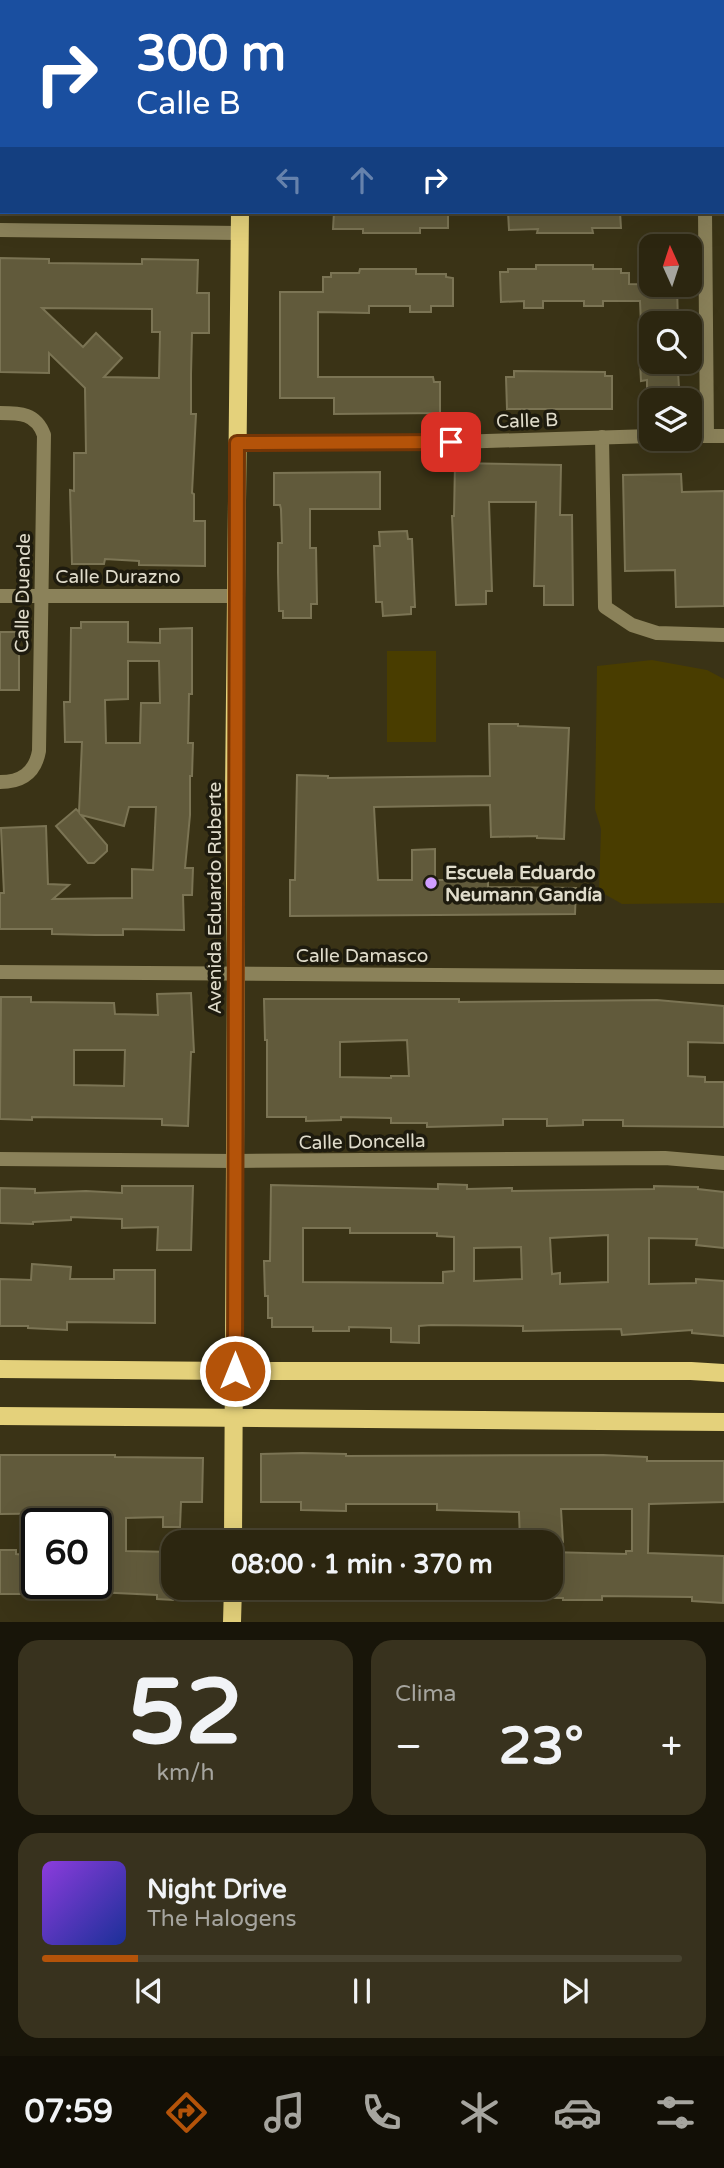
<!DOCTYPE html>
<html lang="es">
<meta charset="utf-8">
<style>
body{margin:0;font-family:"Varela Round",sans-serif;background:#38321e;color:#f1f3f6;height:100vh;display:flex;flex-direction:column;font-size:26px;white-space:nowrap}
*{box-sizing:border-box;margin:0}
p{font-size:23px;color:#a6a59f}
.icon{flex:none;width:38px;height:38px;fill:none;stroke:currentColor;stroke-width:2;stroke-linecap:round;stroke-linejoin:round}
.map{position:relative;height:1622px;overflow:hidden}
.panel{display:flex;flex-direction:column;gap:18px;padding:18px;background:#181509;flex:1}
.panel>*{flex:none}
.hud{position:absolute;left:0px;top:0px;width:724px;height:214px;box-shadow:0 7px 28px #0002,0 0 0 2px #484330;background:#1a4fa0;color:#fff;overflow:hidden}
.needle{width:46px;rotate:357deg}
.buttons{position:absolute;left:639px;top:234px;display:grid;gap:14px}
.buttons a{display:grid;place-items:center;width:63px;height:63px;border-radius:14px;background:#2c2610;box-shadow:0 7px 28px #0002,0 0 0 2px #484330;font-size:35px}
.speed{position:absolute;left:21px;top:1508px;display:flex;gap:14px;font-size:35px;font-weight:700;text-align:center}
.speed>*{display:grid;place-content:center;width:91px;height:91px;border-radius:50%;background:#2c2610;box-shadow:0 7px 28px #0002,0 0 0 2px #484330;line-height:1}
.speed .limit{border:4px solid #111;border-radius:10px;background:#fff;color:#111}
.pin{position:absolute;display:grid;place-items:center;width:60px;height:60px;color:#fff;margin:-30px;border-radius:14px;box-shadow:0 4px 10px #0006}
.me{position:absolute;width:77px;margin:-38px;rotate:0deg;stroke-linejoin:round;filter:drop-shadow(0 0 5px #0008)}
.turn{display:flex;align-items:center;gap:24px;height:147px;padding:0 21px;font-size:32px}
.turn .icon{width:91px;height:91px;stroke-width:2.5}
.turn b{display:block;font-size:49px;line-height:60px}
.lanes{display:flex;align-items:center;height:66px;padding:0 21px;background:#0003;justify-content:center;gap:35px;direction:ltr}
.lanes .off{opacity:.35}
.big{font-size:52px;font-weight:700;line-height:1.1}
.panel .widget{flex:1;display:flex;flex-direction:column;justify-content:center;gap:10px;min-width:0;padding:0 24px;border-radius:21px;background:#38321e}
.panel .dial{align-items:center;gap:0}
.dial b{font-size:91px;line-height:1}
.song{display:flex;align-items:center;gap:21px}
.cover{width:84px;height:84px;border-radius:10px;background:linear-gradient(135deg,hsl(270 70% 55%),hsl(230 70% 35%))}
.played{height:7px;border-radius:4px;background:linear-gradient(90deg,#b45309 15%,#484330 15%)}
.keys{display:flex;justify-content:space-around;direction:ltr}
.heat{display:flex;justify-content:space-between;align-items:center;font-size:38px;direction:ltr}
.panel .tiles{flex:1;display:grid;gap:18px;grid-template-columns:1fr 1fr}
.widget:last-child{grid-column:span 2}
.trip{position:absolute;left:161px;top:1530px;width:402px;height:70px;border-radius:21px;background:#2c2610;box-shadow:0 7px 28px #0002,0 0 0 2px #484330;font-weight:700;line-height:70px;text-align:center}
.tab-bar{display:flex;height:112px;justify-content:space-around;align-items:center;background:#120f06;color:#a6a59f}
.tab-bar .icon{width:49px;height:49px}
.tab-bar .selected{color:#b45309}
.tab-bar b{font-size:32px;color:#f1f3f6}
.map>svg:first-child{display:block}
.green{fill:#493d00}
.building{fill:#615a3b;stroke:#7b7454;stroke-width:2;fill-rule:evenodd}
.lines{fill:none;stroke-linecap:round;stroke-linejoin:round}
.minor{stroke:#8b825a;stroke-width:14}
.primary{stroke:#e4d17b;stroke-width:18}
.route-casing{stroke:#753606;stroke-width:18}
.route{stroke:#b45309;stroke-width:12}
.poi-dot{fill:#d09dff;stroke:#1e1b0e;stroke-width:2.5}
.labels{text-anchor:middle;stroke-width:7;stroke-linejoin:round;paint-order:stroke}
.street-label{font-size:19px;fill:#e0dccb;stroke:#1e1b0e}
.poi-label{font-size:19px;font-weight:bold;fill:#e0dccb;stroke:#1e1b0e;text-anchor:start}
</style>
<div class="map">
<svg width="724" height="1622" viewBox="0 0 724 1622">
<rect width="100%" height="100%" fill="#3a3316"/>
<g class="green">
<rect x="387" y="651" width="49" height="91"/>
<path d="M652 660 707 670 724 679V903L622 904 599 891 601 829 595 809 597 666Z"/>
</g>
<g class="building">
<path d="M334 212H448V228H420V233H363V229H333Z"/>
<path d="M508 212H620L621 228H592L593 233H537L538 229 509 230Z"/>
<path d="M0 258 49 259V263L142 264V259L198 260 197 293H209V333H192L191 374V414H196L192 493 194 494V521H205V566L139 565V561L105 559 104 564H72L70 490 74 491V453H86L85 388 49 353V373L0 372ZM42 308 152 309V332H160L159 378 104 377 122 358 96 333 83 347Z"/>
<path d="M536 265H593V269H621V273H629V284L677 285 678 324H641L640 301H603V306H584V301H543V308H524V301L501 302 500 272H508V269H536Z"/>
<path d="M360 269H416V274H446V277L453 278V306H431V312H410V306H369V313L318 312V377H433L434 382H440V413L334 414V398H280V292H323V277H331V273H359Z"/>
<path d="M640 362H673V367H676V371H678L679 388H647V380L641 381Z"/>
<path d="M514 371 605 372V376H612V409H507L506 377H514Z"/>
<path d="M455 463 561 465 560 515H572L573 605H544V586H534L536 502H489L492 591H486V604L456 605 452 516H454Z"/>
<path d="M380 472V509H310V548H316L317 604H311V618H283V611H279L278 573V543H282L281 509 280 505H274V473Z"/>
<path d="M681 474 682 492 724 491V606L676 607 675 570 625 571 623 475Z"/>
<path d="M407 531 408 539H412L415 607H411V614L383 616 382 602H376L374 546H380L379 532Z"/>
<path d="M81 622H128V642L160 643V629L192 628V694H189L188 743H193L192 776H190V815L185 868H193L192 895H183L184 930 123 929V935H95L52 934V929H0V893H4L1 828 46 826 48 884 69 885 53 899 132 898V869L153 870 156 807H129L124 826 81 815 107 845V851L94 863H88L56 826 76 809 79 812 82 742H65L64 702H70L71 628H81ZM128 661H159L160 703H141L140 743H106L105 700 128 699Z"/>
<rect x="0" y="632" width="19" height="58"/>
<path d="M489 724H518V726L569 728 564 839 537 838V836L491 837 490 805 374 807 378 880H412V850L435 849V880H488V887L576 888 575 914 290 916V880H295L297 775 328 776V778L490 776Z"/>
<path d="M191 993 194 1052H191L188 1126 162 1125V1119L32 1117V1120L0 1119 1 997H31V1002L114 1003 115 1014 158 1015 157 994ZM74 1050H125L124 1086 74 1085Z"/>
<path d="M264 999H459V1002L657 1000 724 1006V1043L688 1042V1076L705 1077V1082H724V1127L623 1126V1120H583V1125L547 1126V1119H503V1125L427 1127V1123H391V1118L341 1117V1120L306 1121V1117H267V1040H265ZM407 1040 409 1076H391V1078L340 1077V1042Z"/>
<path d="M438 1184 467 1185V1189L512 1188V1191L654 1189V1186L698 1187V1189L724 1192V1248L696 1245 697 1239 649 1238V1284L696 1283V1279L724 1281V1336L692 1333V1330L622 1335 621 1329 523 1331V1326L431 1325 419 1326V1343L391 1342V1328L349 1327V1331H313V1327H272V1318H268V1296H265L264 1261H270L271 1185 438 1189ZM303 1228H350V1233H437V1236L454 1237V1271L443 1272V1283L303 1282ZM608 1235V1282L560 1284V1273L552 1274 550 1238ZM521 1247 522 1279 474 1281V1248Z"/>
<path d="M122 1186H193L191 1250H157L158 1227 122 1228V1219L71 1217V1220L33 1222V1224L0 1223V1188L35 1189V1193L86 1191 122 1193Z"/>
<path d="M32 1264 71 1267 70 1279H114V1270H155V1323L67 1322V1330L28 1328V1326H0V1279L31 1280Z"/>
<path d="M302 1453 346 1454V1456L603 1455 647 1457V1461H724V1502L649 1504 648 1553 724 1556 723 1603 692 1601V1597L602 1596V1600H563V1598H551V1552L626 1554V1551H632V1509H561L563 1542H520L519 1512 437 1510V1504H346V1511L301 1510V1502H261V1454Z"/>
<path d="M0 1455H115V1457L203 1458 202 1502H181L180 1527H163V1517L126 1518V1551L173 1552V1600L157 1599V1595L96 1592V1524H91V1513L0 1514Z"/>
<path d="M0 1550H16V1554L37 1556V1587H24V1594H0Z"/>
</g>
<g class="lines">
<g class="minor">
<path d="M704 0V2"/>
<path d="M7 2V0"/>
<path d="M0 47H2"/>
<path d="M705 212 707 436"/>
<path d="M0 230 239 233"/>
<path d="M0 413C20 413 36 413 44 435L39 751C35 773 21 782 0 782"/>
<path d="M690 436H724"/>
<path d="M602 437 605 607 632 625 657 633 724 635"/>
<path d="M237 443H424L651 436"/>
<path d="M0 596H235"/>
<path d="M0 972 724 977"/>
<path d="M0 1159 235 1161 665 1158 724 1163"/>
</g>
<g class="primary">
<path d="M242 2V0"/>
<path d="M0 1369 235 1371H691L724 1373"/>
<path d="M0 1416 724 1422"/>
<path d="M233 1542 236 974 234 792 240 212"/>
<path d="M232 1622 233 1587"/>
</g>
</g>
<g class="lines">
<g class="route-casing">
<path id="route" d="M235 1371C235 1062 235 753 237 443L451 442"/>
</g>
<use href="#route" class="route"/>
</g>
<circle class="poi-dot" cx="431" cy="883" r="7"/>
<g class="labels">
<g class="street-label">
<text transform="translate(527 420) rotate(-2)" y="7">Calle B</text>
<text x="118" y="583">Calle Durazno</text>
<text transform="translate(22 593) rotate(-89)" y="7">Calle Duende</text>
<text transform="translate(214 898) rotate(-90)" y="7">Avenida Eduardo Ruberte</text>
<text x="362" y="962">Calle Damasco</text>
<text transform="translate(362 1141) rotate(-1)" y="7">Calle Doncella</text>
</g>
<g class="poi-label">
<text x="445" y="879">Escuela Eduardo<tspan x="445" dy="22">Neumann Gandía</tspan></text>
</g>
</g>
</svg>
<div class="buttons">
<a><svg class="needle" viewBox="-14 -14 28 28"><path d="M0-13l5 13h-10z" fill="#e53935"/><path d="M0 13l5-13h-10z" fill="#a6a59f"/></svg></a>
<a><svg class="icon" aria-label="search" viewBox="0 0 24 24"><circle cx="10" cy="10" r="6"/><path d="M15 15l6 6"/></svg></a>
<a><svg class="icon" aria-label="layers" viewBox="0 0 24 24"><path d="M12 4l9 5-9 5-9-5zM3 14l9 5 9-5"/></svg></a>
</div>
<div class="speed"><div class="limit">60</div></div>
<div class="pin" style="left:451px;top:442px;background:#d93025"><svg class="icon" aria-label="arrive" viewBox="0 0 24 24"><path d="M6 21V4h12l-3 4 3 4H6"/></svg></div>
<svg class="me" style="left:235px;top:1371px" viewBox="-20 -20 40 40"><circle r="17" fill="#b45309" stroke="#fff" stroke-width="3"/><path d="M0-11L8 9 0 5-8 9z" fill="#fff"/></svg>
<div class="trip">08:00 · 1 min · 370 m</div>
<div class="hud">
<div class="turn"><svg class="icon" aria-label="right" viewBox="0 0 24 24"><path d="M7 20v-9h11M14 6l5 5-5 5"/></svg><div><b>300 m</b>Calle B</div></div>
<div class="lanes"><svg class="icon off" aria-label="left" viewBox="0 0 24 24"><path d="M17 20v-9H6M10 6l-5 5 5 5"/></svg><svg class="icon off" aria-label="ahead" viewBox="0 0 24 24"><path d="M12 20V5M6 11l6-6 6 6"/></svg><svg class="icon" aria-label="right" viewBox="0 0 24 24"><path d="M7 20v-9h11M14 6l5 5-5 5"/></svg></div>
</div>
</div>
<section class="panel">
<div class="tiles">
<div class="widget dial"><b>52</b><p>km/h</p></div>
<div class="widget"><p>Clima</p>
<div class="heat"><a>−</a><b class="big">23°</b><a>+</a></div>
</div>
<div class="widget">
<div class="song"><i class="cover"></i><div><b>Night Drive</b><p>The Halogens</p></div></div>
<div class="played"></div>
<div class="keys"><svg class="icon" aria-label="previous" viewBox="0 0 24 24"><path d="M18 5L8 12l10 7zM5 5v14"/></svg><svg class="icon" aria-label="pause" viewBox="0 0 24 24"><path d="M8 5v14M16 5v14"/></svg><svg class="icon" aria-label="next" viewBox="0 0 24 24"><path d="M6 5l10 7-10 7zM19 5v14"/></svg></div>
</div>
</div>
</section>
<nav class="tab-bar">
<b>07:59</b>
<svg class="icon selected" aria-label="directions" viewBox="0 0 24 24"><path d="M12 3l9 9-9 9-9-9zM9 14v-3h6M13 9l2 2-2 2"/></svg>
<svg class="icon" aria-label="music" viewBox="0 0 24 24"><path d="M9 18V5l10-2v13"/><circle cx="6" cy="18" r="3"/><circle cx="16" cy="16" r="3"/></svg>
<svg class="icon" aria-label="phone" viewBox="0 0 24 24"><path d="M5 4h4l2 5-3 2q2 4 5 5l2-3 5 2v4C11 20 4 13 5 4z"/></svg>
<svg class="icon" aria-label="climate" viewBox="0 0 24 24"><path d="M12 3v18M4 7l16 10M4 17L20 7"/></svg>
<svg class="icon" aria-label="car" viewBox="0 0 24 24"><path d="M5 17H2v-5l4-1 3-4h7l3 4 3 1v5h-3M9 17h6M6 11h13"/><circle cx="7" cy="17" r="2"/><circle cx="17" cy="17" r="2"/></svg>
<svg class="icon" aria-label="filters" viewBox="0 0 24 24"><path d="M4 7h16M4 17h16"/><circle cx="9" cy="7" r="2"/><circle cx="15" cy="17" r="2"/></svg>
</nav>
